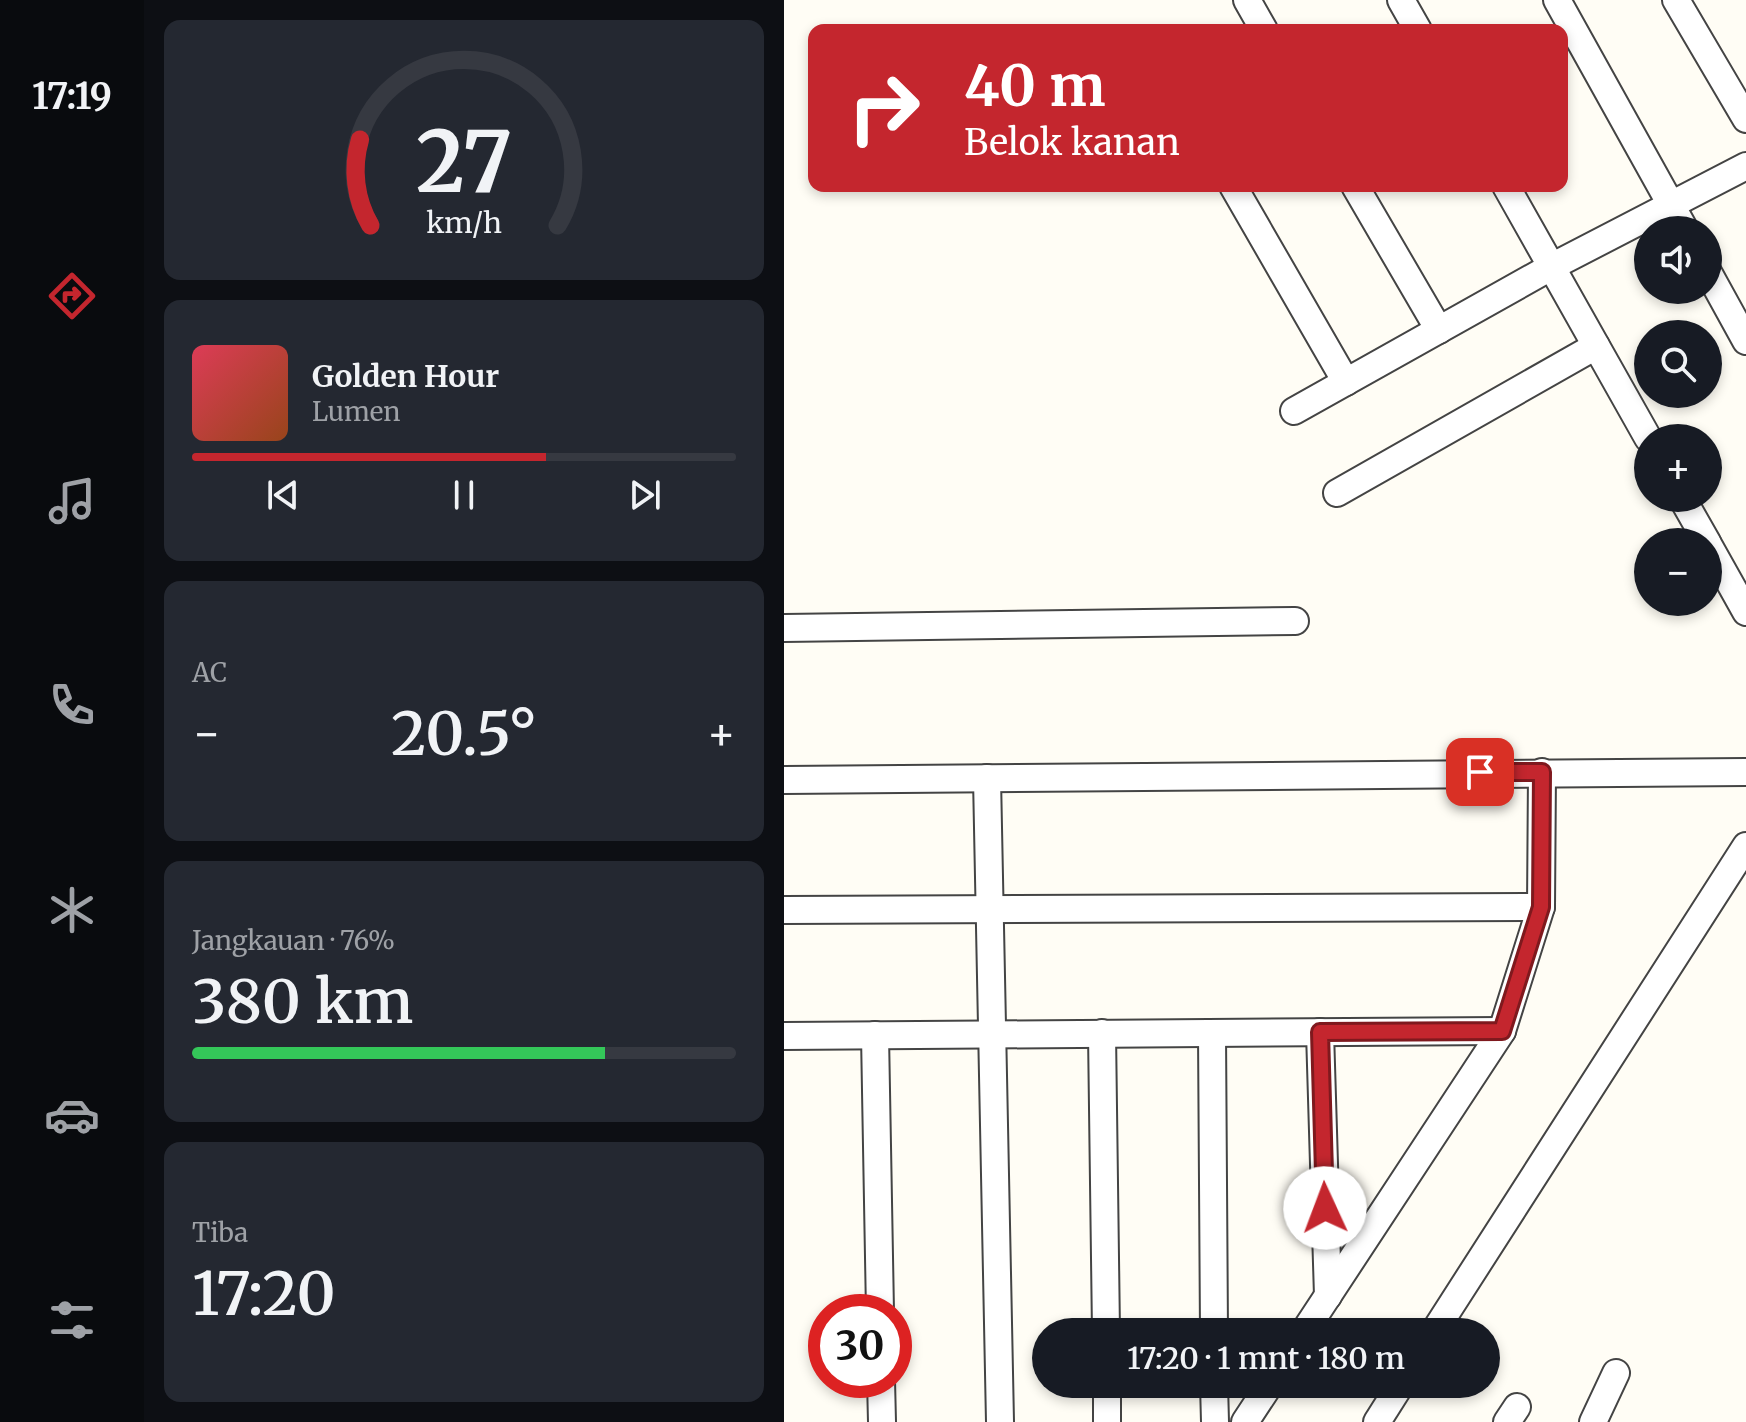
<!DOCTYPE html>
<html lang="id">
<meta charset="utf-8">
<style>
body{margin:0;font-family:Merriweather,serif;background:#242831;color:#f1f3f6;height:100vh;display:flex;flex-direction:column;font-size:30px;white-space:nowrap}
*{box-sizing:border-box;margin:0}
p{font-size:26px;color:#9ea1a6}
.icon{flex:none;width:44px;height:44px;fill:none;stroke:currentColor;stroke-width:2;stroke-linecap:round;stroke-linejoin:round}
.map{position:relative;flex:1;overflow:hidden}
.panel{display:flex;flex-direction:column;gap:20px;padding:20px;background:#0d0f14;width:640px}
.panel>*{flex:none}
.guide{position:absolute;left:24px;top:24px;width:760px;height:168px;border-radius:16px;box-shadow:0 4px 12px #0003;background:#c4262e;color:#fff;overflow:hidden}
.fabs{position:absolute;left:850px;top:216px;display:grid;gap:16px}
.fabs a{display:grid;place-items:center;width:88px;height:88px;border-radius:50%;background:#171b24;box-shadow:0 4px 12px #0003;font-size:40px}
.speed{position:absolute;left:24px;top:1294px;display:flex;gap:16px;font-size:40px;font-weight:700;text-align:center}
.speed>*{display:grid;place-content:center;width:104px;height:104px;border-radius:50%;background:#171b24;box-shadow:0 4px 12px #0003;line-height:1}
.speed .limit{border:12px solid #d22;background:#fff;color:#111}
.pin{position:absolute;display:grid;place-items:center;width:68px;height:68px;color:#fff;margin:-34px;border-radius:16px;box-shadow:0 4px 12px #0006}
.me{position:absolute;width:88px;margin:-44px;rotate:358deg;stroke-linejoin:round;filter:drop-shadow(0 0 6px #0008)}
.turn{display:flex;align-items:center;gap:28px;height:168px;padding:0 24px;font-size:36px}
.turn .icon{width:104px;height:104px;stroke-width:2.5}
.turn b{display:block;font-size:56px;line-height:68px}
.big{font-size:60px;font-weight:600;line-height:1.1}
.panel .card{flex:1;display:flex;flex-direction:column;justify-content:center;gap:12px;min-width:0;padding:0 28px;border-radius:16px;background:#242831}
.panel .dial{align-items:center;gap:0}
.dial svg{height:208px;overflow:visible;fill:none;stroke:#363941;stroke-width:7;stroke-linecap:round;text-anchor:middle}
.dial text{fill:#f1f3f6;stroke:none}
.song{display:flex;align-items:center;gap:24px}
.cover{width:96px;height:96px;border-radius:12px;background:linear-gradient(135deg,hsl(350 70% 55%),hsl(20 70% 35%))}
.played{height:8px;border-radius:4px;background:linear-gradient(90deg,#c4262e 65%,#363941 65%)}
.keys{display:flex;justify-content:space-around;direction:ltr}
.heat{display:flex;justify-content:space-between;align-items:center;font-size:44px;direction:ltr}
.charge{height:12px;border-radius:6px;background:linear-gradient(90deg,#34c759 76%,#363941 0)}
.trip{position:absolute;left:248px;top:1318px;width:468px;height:80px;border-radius:40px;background:#171b24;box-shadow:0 4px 12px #0003;font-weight:600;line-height:80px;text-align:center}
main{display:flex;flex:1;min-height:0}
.tab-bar{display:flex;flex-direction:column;width:144px;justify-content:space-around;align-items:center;background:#090b0e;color:#9ea1a6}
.tab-bar .icon{width:56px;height:56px}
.tab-bar .on{color:#c4262e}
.tab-bar b{font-size:36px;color:#f1f3f6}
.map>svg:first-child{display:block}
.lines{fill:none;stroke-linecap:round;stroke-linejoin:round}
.minor-casing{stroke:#444;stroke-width:30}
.minor{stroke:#fff;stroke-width:26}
.route-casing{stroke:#7f191e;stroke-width:20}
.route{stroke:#c4262e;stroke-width:14}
</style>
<main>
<nav class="tab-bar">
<b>17:19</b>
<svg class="icon on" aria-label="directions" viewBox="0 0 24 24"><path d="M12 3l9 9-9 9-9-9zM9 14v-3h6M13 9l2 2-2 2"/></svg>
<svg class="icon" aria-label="music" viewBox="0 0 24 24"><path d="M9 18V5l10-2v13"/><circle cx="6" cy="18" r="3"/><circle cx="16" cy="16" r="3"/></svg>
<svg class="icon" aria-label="phone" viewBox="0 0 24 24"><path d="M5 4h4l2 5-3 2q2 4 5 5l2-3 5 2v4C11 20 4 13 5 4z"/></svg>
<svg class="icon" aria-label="climate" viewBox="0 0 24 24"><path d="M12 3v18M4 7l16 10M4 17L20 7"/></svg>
<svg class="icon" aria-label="car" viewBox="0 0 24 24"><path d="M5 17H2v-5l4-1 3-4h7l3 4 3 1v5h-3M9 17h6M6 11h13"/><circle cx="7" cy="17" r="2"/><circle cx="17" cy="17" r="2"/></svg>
<svg class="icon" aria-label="filters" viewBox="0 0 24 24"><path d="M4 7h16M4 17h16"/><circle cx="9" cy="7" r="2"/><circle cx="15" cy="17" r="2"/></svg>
</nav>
<section class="panel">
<div class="card dial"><svg viewBox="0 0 100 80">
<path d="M14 69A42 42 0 1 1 86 69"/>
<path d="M14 69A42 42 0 0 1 10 36" stroke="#c4262e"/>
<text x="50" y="56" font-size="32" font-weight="700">27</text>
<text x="50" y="72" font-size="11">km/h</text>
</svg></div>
<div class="card">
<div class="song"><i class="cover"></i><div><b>Golden Hour</b><p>Lumen</p></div></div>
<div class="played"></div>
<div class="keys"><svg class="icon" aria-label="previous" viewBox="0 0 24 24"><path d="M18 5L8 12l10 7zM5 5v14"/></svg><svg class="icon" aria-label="pause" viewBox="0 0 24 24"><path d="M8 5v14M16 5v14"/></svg><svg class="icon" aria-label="next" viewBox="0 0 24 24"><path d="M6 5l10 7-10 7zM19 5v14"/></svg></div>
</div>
<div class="card"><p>AC</p>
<div class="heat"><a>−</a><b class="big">20.5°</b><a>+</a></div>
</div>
<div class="card"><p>Jangkauan · 76%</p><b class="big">380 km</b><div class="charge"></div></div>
<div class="card"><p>Tiba</p><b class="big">17:20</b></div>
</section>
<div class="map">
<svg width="962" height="1422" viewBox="0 0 962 1422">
<rect width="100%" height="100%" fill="#fffdf5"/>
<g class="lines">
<g class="minor-casing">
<g id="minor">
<path d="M463 0 480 30"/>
<path d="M617 0 634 30"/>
<path d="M773 0 901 230"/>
<path d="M892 0 962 119"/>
<path d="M449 186 562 382"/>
<path d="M571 186 655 330"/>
<path d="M722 186 864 438"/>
<path d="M924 272 962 341"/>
<path d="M510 411 767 267 962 166"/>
<path d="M553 493 812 346"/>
<path d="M898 498 923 542"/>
<path d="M924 544 962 612"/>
<path d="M0 628 511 621"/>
<path d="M203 778 216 1422"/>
<path d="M0 780 962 772"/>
<path d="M0 910 757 907"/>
<path d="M536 1032 544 1296"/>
<path d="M318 1033 322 1332"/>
<path d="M428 1033 430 1332"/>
<path d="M91 1035 96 1312"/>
<path d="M0 1036 718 1031"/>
<path d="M520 1332 718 1031 757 907 758 772"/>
<path d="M650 1332 962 846"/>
<path d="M97 1380 98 1422"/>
<path d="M323 1384V1422"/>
<path d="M430 1384 431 1422"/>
<path d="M461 1422 486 1384"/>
<path d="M593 1422 617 1384"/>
<path d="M723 1422 733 1407"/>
<path d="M809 1422 832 1373"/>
</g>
</g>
<use href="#minor" class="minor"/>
</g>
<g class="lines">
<g class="route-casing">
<path id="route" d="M541 1208 536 1032 718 1031 757 907 758 772H696"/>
</g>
<use href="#route" class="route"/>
</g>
</svg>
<div class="fabs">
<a><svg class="icon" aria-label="sound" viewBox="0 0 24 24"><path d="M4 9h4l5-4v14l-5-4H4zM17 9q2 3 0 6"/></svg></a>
<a><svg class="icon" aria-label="search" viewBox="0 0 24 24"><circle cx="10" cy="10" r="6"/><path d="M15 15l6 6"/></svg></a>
<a>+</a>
<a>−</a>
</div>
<div class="speed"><div class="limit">30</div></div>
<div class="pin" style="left:696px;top:772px;background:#d93025"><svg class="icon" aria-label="arrive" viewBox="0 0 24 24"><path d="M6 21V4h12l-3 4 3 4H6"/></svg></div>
<svg class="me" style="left:541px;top:1208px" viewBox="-20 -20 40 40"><circle r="19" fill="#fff"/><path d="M0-13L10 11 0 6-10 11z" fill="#c4262e"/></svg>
<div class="trip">17:20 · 1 mnt · 180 m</div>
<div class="guide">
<div class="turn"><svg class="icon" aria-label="right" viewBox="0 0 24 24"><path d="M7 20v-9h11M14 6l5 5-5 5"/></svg><div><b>40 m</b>Belok kanan</div></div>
</div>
</div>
</main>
